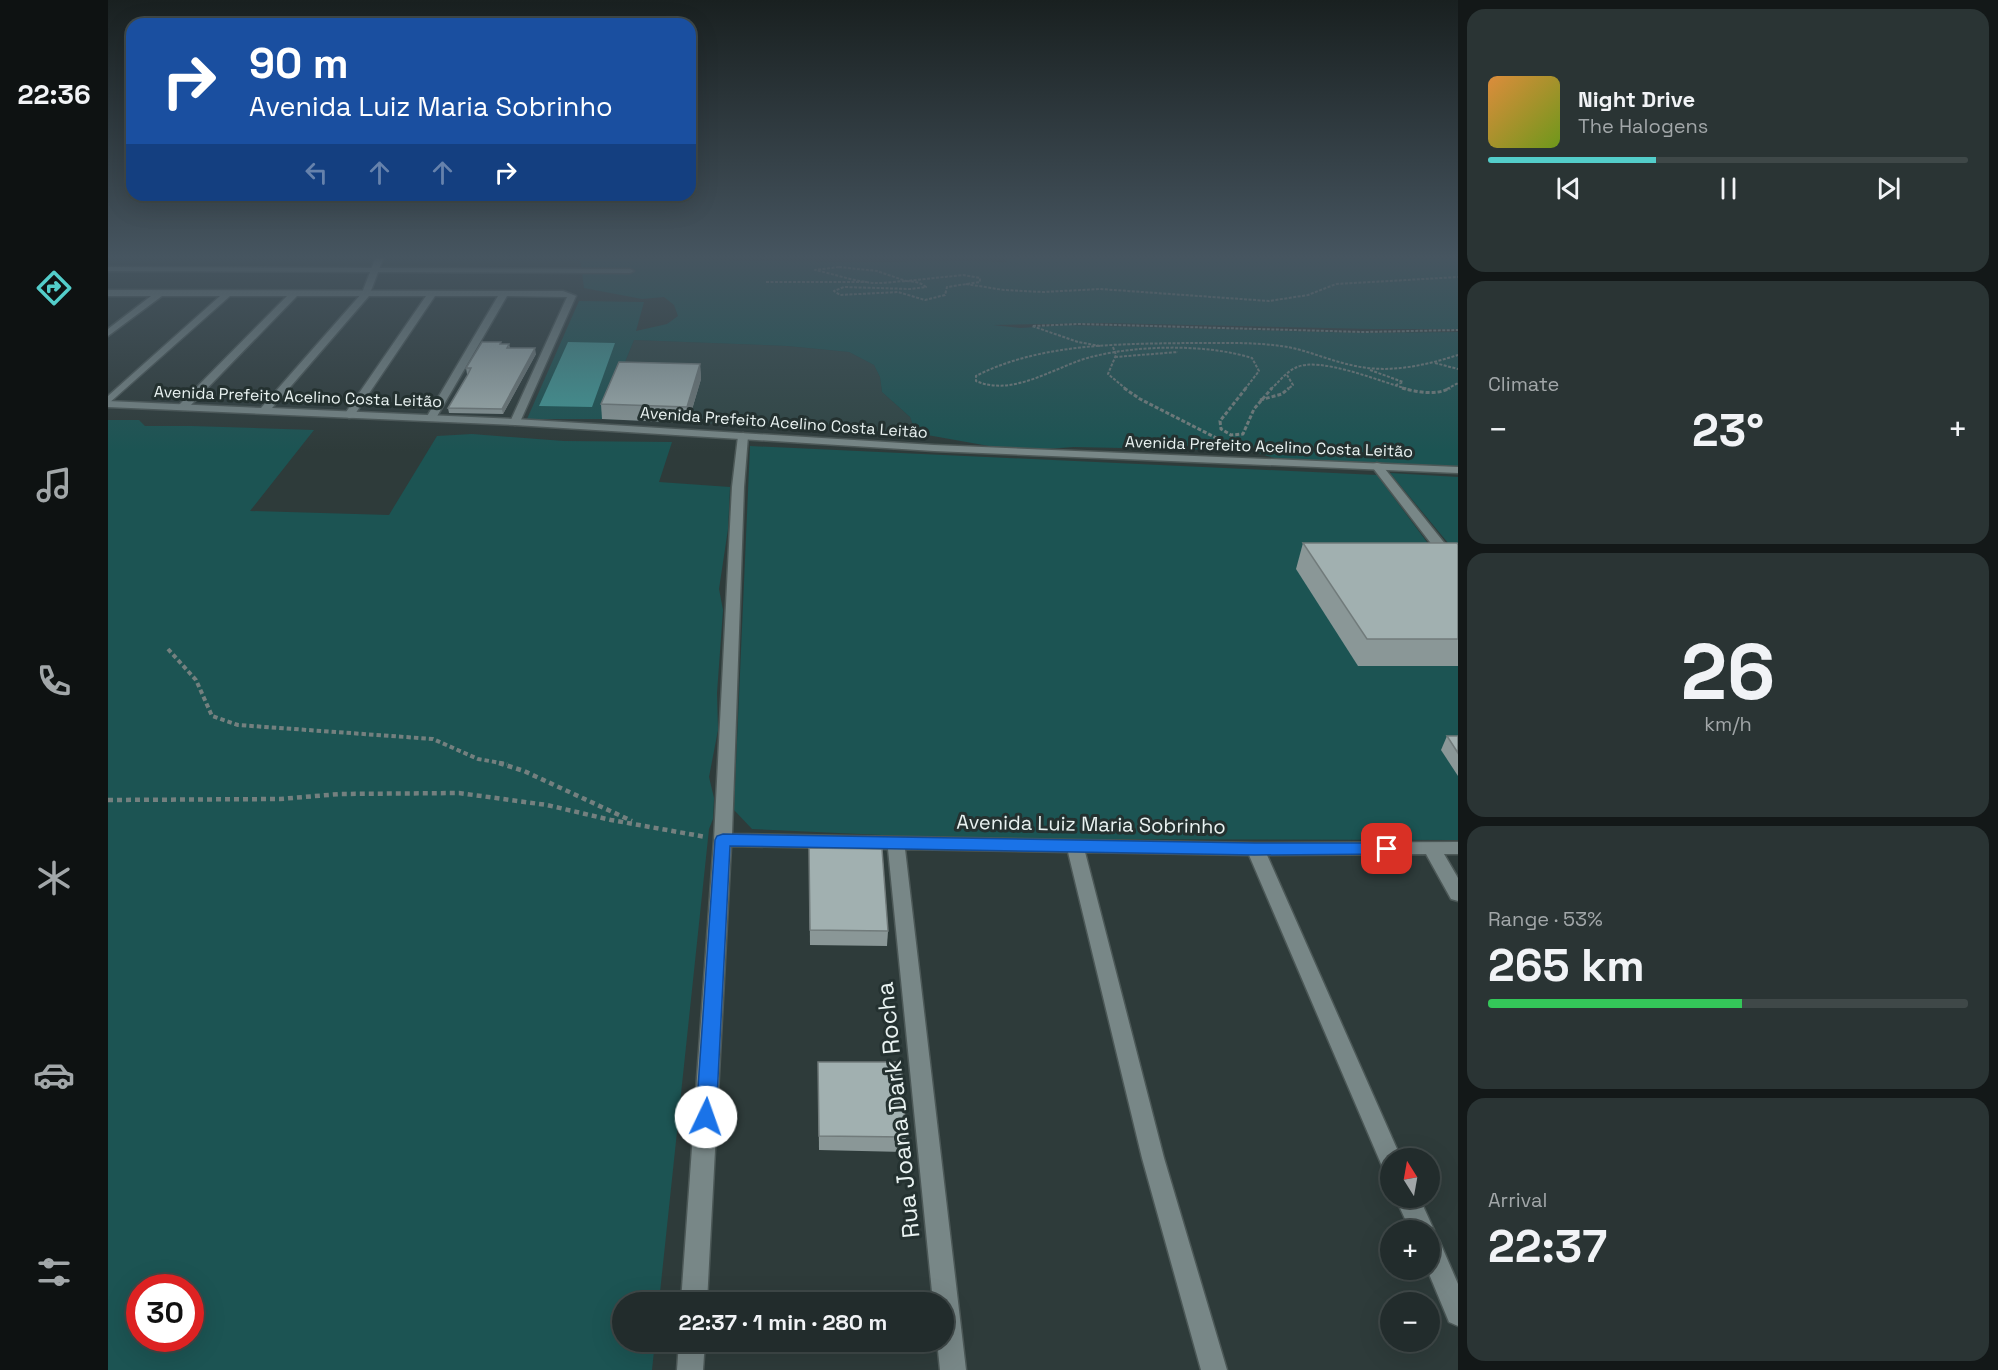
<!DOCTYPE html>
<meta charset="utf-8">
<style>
body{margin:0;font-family:"Space Grotesk",sans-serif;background:#2a3434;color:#f1f3f6;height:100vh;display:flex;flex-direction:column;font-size:22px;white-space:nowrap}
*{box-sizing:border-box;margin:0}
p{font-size:20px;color:#a2a7a9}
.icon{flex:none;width:33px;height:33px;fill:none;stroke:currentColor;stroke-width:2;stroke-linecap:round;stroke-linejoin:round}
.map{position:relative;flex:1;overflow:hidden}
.drawer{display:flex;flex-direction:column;gap:9px;padding:9px;background:#131818;width:540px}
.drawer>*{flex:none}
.top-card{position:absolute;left:18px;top:18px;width:570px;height:183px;border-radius:18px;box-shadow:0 6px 24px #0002,0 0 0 2px #3f4848;background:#1a4fa0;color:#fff;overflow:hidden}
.needle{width:39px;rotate:349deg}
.buttons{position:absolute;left:1272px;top:1148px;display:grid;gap:12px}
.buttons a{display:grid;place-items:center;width:60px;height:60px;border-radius:50%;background:#222c2c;box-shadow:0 6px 24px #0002,0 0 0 2px #3f4848;font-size:30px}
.speed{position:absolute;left:18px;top:1274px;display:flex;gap:12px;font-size:30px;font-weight:700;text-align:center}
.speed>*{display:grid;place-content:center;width:78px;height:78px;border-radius:50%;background:#222c2c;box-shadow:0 6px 24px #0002,0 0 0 2px #3f4848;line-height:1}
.speed .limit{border:9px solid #d22;background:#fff;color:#111}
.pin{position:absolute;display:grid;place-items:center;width:51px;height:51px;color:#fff;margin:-26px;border-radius:12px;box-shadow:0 3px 9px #0006}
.me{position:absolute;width:66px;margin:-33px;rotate:3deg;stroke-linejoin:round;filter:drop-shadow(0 0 4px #0008)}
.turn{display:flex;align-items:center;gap:21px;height:126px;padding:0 24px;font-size:27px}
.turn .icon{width:78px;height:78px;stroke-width:2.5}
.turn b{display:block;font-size:42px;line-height:51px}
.lanes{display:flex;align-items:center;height:57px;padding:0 24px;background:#0003;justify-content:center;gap:30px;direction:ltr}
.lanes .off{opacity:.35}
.big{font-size:45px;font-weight:800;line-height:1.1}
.drawer .card{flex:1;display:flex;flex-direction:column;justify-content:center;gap:9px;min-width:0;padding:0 21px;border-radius:18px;background:#2a3434}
.drawer .dial{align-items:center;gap:0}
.dial b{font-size:78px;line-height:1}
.song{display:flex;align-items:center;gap:18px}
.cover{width:72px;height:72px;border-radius:9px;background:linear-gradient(135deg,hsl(30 70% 55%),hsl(80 70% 35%))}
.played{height:6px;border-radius:3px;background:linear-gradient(90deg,#53cdca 35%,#3f4848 35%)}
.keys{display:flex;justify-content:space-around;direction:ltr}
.heat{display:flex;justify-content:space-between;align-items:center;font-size:33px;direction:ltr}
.charge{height:9px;border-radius:4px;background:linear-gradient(90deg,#34c759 53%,#3f4848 0)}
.trip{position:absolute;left:504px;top:1292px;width:342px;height:60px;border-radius:30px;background:#222c2c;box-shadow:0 6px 24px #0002,0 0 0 2px #3f4848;font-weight:800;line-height:60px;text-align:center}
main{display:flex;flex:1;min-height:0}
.menu{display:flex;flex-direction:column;width:108px;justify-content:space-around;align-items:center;background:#0e1212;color:#a2a7a9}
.menu .icon{width:42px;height:42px}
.menu .selected{color:#53cdca}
.menu b{font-size:27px;color:#f1f3f6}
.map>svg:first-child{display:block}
.built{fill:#304645}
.green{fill:#1c5453;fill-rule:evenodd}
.water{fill:#439997}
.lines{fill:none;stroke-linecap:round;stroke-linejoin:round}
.minor-casing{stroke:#4c5857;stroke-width:3}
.tertiary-casing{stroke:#4c5857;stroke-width:3}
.path-far3{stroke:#74807f;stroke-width:2;stroke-dasharray:3 1.5;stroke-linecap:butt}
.path-far2{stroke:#74807f;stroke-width:3;stroke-dasharray:4 2;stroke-linecap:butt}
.path-far1{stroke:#74807f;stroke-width:4;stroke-dasharray:4.5 3;stroke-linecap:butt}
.path{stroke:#74807f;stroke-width:4.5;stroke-dasharray:5 4;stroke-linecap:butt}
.minor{fill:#788787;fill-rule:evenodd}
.tertiary{fill:#788787;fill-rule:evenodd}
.wall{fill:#8a9797}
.shaded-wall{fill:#717b7b}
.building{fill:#a1b0b0;stroke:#717b7b;stroke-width:1.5}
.route{fill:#1a73e8;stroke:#114b97;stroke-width:1.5}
.labels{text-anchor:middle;stroke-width:6;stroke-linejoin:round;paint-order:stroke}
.far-street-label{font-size:16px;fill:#e9f2f1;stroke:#243130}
.street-label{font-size:20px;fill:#e9f2f1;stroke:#243130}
.near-street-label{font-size:24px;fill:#e9f2f1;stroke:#243130}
</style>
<main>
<nav class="menu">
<b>22:36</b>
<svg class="icon selected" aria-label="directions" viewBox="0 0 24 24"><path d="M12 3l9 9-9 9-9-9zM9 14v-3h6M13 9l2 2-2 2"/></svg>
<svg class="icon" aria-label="music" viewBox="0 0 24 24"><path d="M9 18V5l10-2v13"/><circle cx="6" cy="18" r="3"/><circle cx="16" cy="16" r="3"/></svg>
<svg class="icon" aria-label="phone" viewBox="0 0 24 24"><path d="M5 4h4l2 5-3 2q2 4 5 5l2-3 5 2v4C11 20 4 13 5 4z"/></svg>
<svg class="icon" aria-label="climate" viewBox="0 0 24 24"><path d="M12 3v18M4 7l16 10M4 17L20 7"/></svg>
<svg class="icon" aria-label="car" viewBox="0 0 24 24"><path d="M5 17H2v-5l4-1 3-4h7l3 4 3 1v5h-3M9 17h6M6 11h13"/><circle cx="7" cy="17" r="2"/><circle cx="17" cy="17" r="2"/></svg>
<svg class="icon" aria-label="filters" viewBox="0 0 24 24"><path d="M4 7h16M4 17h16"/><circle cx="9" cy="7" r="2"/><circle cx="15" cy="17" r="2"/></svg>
</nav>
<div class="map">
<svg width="1350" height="1370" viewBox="0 0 1350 1370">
<rect width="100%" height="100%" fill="#2e3b3a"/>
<path class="built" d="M526 340 679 346 741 352 766 365 772 377 774 392 802 417 808 433 494 419Z"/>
<g class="green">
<path d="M472 259C567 259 661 261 757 262 805 262 851 260 899 262L897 259H1350V329H1265L996 323 885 325 912 328 959 325 1254 333 1350 332V468L1177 461 1153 454 1137 441 1110 450 966 447 909 451 808 433 802 417 774 392 772 377 766 365 741 352 679 346 526 340 494 419H419L471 301 536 302 528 331 559 324 570 316 566 305 556 297 534 299 476 288Z"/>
<path d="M0 420H31L37 426H84L206 430 142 511 281 515 329 436 364 434 456 441 564 442 551 482 622 487 620 529 611 589 615 610 609 693 610 730 601 777 606 798 605 819 601 829 551 1302H514V1341H547L544 1370H0ZM32 1287H82V1338H32Z"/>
<path d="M642 446 1269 475 1339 569 1350 666V840L860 839 644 829 626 810Z"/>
<path d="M1282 473 1350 477V555Z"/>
</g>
<path class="water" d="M460 342 507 343 484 407 431 406Z"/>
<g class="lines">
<g class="minor-casing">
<g id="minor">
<path d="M0 267 522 269 526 271 522 273 0 271Z"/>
<path d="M0 290 455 291 468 296 412 422 407 425 402 422 459 297 399 296 328 418 323 421 318 418 390 296H327L245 417 241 418 236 415 318 296H189L79 409 75 410 70 407 71 405 179 296H122L0 404V396L112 296H54L0 336V329L43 296H0Z"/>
<path d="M635 433 640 436 636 487 624 834 1147 843 1350 842V854H1336L1350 878V901L1343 899 1318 854 1159 855 1293 1158H1282V1169L1274 1166 1271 1159 1141 855 977 852 1056 1158 1119 1370H1093L1034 1158 960 852 797 849 858 1370H832L829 1341H836V1302H825L780 849 623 846 599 1302H573L606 840 624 487 630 436Z"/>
<path d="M1269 463 1273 464 1350 560V573L1345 572 1265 468V464Z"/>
<path d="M1287 1197H1311L1326 1230 1323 1237 1331 1240 1350 1284V1326L1341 1322 1319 1269H1322V1230H1302Z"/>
<path d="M571 1341H597L595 1370H569Z"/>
</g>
</g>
<g class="tertiary-casing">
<path id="tertiary" d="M267 259H275L261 296 164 408 407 419 826 445 1350 467V473L826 451 407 425 0 407V401L153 408 254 293Z"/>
</g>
<g class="path-far3">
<path d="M731 267 769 271 798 281 855 275 872 278V282L839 287 837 295 817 300 790 292 732 295 726 291 736 287 802 289 818 287C805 276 783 284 767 283 748 282 726 274 707 270Z"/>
<path d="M658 282H759"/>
<path d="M858 284 896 290 935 292 992 289 1161 301 1200 295 1228 284 1350 277"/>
<path d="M992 346 970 342 924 326 971 324 1256 332 1350 330"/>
<path d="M1005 347 1008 355 1000 374 1018 389"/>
<path d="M1007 357 1070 352"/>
<path d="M1327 363 1350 369"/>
<path d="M1262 370 1295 382 1288 385"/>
<path d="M1179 375 1185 385 1180 389"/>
<path d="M1137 389 1151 371 1144 358C1099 344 1033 345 987 356 950 364 907 398 868 381V376C932 343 1012 344 1082 343 1112 343 1143 342 1173 346 1197 349 1219 360 1243 365 1279 374 1315 366 1350 355"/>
<path d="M1163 389C1170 383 1178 372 1187 368 1211 355 1275 383 1300 389"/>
<path d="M1339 389 1350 383"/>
</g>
<g class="path-far2">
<path d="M1016 388 1032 399 1126 447"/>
<path d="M1138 388 1112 421 1113 429 1123 435 1135 434 1146 409 1164 388"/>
<path d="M1294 388C1309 392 1328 396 1342 388"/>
<path d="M1152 400 1174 394 1181 388"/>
</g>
<path class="path-far1" d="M60 649 88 680 104 716 130 725 325 739 370 759 399 764"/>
<g class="path">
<path d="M391 763 416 771 524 821"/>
<path d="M0 800 172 799 232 794 351 793 439 805 503 820 598 837"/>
</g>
<use href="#minor" class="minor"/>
<use href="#tertiary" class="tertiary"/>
</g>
<g class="wall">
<path d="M394 344H401L402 348 428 354 395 414 341 413 340 408 360 374H359L358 368Z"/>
<path d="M592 364 593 379 580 423 494 419 493 404Z"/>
<path d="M1195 543 1350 545V666H1250L1188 569Z"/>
<path d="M1339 736H1350V776L1333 750Z"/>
<path d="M701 848 780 931 779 946 702 945Z"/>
<path d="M710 1062 798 1137 796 1152 711 1150Z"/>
</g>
<g class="shaded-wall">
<path d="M427 348 428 354 395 414 394 409Z"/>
<path d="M592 364 593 379 580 423 579 407Z"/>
</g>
<g class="building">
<path d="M374 342H393L392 344H401L399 348H427L394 409 340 408 359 376 363 368H358Z"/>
<path d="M511 362 592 364 579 407 493 404Z"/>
<path d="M1195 543H1349L1350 545V639H1259Z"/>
<path d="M1339 736H1350V753Z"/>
<path d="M701 848 774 849 780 931 702 930Z"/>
<path d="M710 1062H793L798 1137 711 1136Z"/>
</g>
<linearGradient id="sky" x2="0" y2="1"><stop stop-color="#192020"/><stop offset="0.57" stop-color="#465560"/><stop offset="1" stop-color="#465560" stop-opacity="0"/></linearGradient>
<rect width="1350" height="451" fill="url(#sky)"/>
<path class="route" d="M615 834 1147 843H1279L1284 845 1287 849 1284 853 1279 854 1147 855 622 846 608 1117 605 1123 598 1126 590 1123 588 1117 607 840 609 836Z"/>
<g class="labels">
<g class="far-street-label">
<text transform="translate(190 396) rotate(2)" y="6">Avenida Prefeito Acelino Costa Leitão</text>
<text transform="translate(676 422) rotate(4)" y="6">Avenida Prefeito Acelino Costa Leitão</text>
<text transform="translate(1161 446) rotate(2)" y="6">Avenida Prefeito Acelino Costa Leitão</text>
</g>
<g class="street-label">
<text transform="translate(983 824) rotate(1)" y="7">Avenida Luiz Maria Sobrinho</text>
</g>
<g class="near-street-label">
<text transform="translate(790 1110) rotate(-96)" y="8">Rua Joana Dark Rocha</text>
</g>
</g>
</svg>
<div class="buttons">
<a><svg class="needle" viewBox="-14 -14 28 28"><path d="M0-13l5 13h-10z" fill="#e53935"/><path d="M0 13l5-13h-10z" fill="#a2a7a9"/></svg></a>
<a>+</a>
<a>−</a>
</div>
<div class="speed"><div class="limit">30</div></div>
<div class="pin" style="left:1279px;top:849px;background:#d93025"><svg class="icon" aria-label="arrive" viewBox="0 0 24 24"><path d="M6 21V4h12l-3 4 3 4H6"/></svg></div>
<svg class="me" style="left:598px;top:1117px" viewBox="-20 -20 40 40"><circle r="19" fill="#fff"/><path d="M0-13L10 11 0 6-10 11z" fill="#1a73e8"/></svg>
<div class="trip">22:37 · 1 min · 280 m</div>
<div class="top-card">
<div class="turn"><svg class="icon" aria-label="right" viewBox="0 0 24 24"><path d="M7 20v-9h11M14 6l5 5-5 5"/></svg><div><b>90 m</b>Avenida Luiz Maria Sobrinho</div></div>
<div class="lanes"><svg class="icon off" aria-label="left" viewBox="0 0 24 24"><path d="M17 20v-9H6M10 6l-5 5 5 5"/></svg><svg class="icon off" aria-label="ahead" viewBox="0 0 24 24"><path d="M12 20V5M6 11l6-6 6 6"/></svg><svg class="icon off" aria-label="ahead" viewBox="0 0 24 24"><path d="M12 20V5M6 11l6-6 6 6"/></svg><svg class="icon" aria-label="right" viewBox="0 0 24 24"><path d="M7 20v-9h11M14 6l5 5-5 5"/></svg></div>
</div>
</div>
<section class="drawer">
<div class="card">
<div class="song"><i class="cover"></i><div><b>Night Drive</b><p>The Halogens</p></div></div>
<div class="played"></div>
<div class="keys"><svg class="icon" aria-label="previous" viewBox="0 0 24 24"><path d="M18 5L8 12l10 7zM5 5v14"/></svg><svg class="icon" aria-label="pause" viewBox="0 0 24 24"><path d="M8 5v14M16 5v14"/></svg><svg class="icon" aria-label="next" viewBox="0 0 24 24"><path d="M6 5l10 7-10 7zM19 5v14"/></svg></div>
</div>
<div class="card"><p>Climate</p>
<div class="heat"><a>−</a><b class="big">23°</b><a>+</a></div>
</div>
<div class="card dial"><b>26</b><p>km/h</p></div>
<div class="card"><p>Range · 53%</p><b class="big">265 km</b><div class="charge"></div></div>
<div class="card"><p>Arrival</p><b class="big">22:37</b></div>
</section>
</main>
